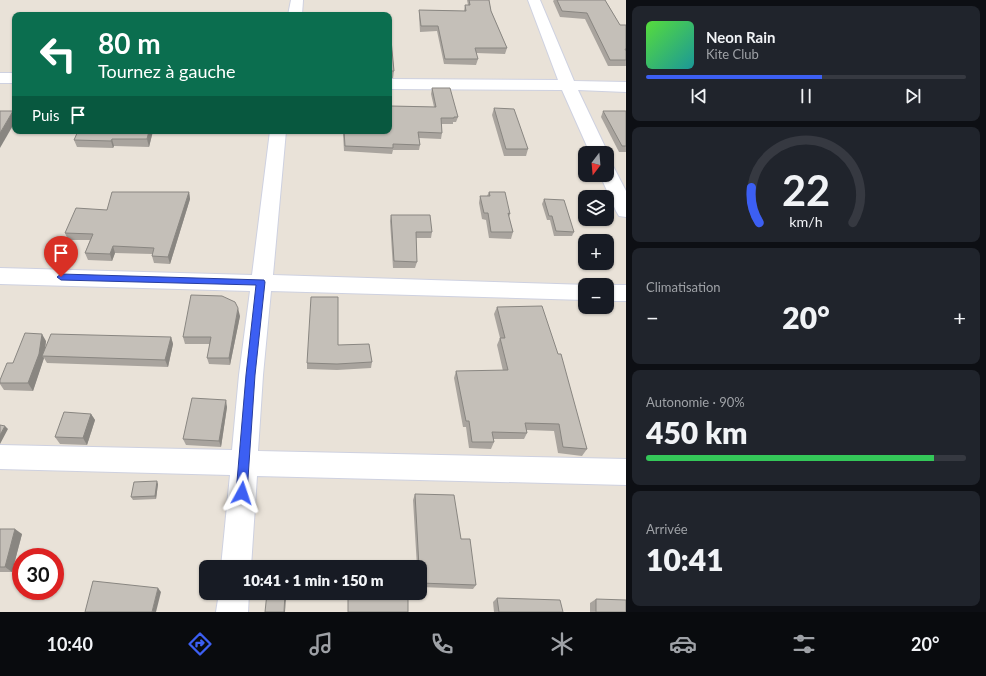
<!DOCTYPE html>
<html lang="fr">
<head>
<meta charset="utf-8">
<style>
	:root { --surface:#171b24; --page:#20242c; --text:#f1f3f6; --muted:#9ea1a6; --line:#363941; --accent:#3c5ff3 }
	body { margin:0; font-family:Lato,sans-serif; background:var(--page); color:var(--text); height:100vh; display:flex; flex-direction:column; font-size:15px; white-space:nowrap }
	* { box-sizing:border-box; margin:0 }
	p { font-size:13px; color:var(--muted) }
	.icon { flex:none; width:22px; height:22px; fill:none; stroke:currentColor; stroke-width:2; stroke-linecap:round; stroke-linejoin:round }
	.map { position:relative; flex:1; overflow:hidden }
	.side { display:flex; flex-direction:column; gap:6px; padding:6px; background:#0d0f14; width:360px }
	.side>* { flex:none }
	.top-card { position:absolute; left:12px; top:12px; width:380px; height:122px; border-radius:8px; box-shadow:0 1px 3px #0004; background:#0b6e4f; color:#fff; overflow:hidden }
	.needle { width:26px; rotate:196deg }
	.tools { position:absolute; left:578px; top:146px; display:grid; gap:8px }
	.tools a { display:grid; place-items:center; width:36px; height:36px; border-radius:8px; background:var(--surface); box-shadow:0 1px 3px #0004; font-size:20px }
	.speed { position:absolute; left:12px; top:548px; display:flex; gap:8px; font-size:20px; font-weight:700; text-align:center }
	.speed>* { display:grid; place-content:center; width:52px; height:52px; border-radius:50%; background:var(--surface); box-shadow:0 1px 3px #0004; line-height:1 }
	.speed .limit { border:6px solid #d22; background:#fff; color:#111 }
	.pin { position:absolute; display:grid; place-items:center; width:34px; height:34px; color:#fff; margin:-41px -17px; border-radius:50% 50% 50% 0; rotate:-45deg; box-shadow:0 0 4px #0007 }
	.pin .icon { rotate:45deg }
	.me { position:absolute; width:44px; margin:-22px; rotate:5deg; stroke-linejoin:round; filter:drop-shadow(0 0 3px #0008) }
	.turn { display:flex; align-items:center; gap:14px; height:84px; padding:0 20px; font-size:18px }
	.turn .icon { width:52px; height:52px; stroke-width:2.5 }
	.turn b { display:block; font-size:28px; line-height:34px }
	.then { display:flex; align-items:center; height:38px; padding:0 20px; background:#0003; gap:8px; font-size:15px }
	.big { font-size:30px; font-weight:800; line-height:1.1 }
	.side .tile { flex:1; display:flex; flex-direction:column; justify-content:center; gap:6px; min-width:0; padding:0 14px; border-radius:8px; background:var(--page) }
	.side .dial { align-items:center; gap:0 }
	.dial svg { height:104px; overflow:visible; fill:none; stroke:var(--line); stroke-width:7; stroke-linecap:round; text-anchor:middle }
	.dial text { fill:var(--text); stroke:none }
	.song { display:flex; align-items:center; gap:12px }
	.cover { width:48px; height:48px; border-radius:6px; background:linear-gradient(135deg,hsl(110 70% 55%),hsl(180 70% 35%)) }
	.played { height:4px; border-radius:2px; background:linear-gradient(90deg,var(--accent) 55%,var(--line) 55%) }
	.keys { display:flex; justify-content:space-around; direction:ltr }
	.heat { display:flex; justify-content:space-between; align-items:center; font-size:22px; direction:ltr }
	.charge { height:6px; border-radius:3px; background:linear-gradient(90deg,#34c759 90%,var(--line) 0) }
	.trip { position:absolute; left:199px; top:560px; width:228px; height:40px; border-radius:8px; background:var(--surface); box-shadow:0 1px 3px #0004; font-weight:800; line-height:40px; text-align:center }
	.tab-bar { display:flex; height:64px; justify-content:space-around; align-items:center; background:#090b0e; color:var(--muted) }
	.tab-bar .icon { width:28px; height:28px }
	.tab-bar .on { color:var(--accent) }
	.tab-bar b { font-size:18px; color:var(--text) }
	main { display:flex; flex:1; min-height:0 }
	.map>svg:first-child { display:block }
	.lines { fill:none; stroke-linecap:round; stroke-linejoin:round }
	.minor-casing { stroke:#ced1e0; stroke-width:2 }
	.minor { fill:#fff; fill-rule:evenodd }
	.wall { fill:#a9a49e }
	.shaded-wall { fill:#898681 }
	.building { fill:#c4bfb8; stroke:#898681 }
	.route { fill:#3c5ff3; stroke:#273e9e }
</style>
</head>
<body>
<main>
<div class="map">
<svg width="626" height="612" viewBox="0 0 626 612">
	<rect width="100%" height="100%" fill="#e9e2d8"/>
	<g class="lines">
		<defs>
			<g id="minor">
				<polygon points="291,0 303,0 302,15 288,15"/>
				<polygon points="528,0 540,0 574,81 626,82 626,92 578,90 608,153 607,154 590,153 562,90 389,89 389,79 558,80"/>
				<rect x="0" y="73" width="15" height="10"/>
				<polygon points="270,131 286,131 273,275 589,285 585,285 585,300 271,291 263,375 258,451 626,459 626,485 257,476 251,567 221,567 230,475 0,469 0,445 232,450 239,375 250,291 0,284 0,268 252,275"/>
				<polygon points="607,164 613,166 626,191 626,217 619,216 616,211 600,175 607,175"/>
				<polygon points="606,285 626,285 626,301 607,301"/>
				<polygon points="219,593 249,593 248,612 216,612"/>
			</g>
		</defs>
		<use href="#minor" class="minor-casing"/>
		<use href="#minor" class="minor"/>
	</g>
	<g class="wall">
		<polygon points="467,0 489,0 491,11 507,48 505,54 476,53 478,59 476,65 444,64 437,31 420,32 419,16 419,10 464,11 465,5 468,5"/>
		<polygon points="554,0 605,0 620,25 626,25 626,66 608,66 585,19 560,17 553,1"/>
		<polygon points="389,19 394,71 393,78 389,78"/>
		<polygon points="432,88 458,117 456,122 453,122 453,124 441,124 442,133 441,139 419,138 420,145 419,150 393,150 392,154 344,151 343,134 333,134 333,131 389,131 391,106 434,107 431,94"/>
		<polygon points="494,108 528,149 526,156 504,156 492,115"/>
		<polygon points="603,111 626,111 626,152 619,152 601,117"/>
		<polygon points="78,131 153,131 149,147 114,146 113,148 77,147 74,140"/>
		<polygon points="189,192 190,199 170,264 154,263 152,256 152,254 115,253 112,261 88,260 85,253 90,240 68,240 65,233 107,210"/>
		<polygon points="489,192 510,214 509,217 513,232 511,239 489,238 486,220 482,219 479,203 480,196 487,196"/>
		<polygon points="544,199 574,232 572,236 554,236 550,220 547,220 542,204"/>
		<polygon points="391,215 432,232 431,238 416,238 417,262 415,268 393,268 390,221"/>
		<polygon points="497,307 587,449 582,456 558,453 554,431 527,430 527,433 524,439 493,439 494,442 491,449 469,448 466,427 463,427 454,378 456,371 503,371 497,345 500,338 494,314"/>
		<polygon points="240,316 230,365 209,364 207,358 210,344 185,344 183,337"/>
		<polygon points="171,337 173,344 168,367 47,363 44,358 33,391 4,390 0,384 0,380 13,363 46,341 45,349"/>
		<polygon points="372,362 371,368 337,370 307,369 307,363"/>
		<polygon points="227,407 221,447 186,445 183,439"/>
		<polygon points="91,414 95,420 87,445 60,444 55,437"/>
		<polygon points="158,484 156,499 133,500 131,497"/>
		<polygon points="415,494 461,539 476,585 473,589 420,587 420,567 417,567 413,500"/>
		<polygon points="0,529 22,534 12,572 0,572"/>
		<polygon points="497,598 563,612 494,612 493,602"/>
		<polygon points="596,599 626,612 590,612 590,603"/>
	</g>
	<g class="shaded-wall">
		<polygon points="13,111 15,115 15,122 0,148 0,133"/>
		<polygon points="149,131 153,131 149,147 147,139"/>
		<polygon points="112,139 114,146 113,148 111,141"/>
		<polygon points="189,192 190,199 170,264 168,257"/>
		<polygon points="113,246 115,253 112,261 110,254"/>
		<polygon points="238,308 240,316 230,365 229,358"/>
		<polygon points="42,334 46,341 44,356 42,356 44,358 33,391 28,383"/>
		<polygon points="171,337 173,344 168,367 165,360"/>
		<polygon points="226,400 227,407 221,447 219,441"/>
		<polygon points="91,414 95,420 87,445 83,438"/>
		<polygon points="5,426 8,429 0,444 0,435"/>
		<polygon points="157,481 158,484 156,499 155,496"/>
		<polygon points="15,529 22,534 12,572 5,567"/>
		<polygon points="158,588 161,592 156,612 152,612"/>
		<polygon points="285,593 286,598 285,612 284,612"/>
	</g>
	<g class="building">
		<polygon points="469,0 489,0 491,11 507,48 475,48 478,59 445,59 438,26 421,26 419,10 466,11 465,5 470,5"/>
		<polygon points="557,0 605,0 620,25 626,25 626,49 625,49 626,51 626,60 610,60 587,13 562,11"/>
		<polygon points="389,19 394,71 390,71 389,72"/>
		<polygon points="432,88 450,88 458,117 454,117 454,118 441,118 442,133 418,132 420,145 393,144 393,148 345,146 344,131 389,131 389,96 391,106 436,107"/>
		<polygon points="494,108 514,109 528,149 506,149"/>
		<polygon points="0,111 13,111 0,133"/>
		<polygon points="603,111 626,111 626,146 622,146"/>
		<polygon points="78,131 149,131 147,139 112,139 111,141 74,140"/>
		<polygon points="112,192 189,192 168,257 152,256 154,248 113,246 110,254 85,253 93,234 65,233 76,208 107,210"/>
		<polygon points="489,192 505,192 510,214 508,213 513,232 491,232 488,213 484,213 480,196 490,196"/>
		<polygon points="544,199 564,200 574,232 556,231 552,216 549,216"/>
		<polygon points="391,215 430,215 432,232 416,232 417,262 394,261"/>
		<polygon points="191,295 222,296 235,302 238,308 229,358 207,358 211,337 183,337"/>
		<polygon points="311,297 338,297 338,345 369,344 372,362 337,364 307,363"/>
		<polygon points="542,306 558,354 561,354 587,449 563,447 559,424 525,423 527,433 492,432 494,442 472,442 469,421 466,421 456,371 508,370 500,338 505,338 497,307"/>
		<polygon points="25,333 42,334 39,354 28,383 0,383 0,380 7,363 13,363"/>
		<polygon points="51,334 171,337 165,360 42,356"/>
		<polygon points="192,398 226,400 219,441 183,439"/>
		<polygon points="64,412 91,414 83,438 55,437"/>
		<polygon points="0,425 5,426 0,435"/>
		<polygon points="157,481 155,496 131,497 134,482"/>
		<polygon points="415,494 454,495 461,539 470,539 476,585 420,583 420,567 419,567"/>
		<polygon points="0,529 15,529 5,567 0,567"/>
		<polygon points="93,581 158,588 152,612 85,612"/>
		<polygon points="267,593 285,593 284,612 265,612"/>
		<polygon points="348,594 408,598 408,612 348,612"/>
		<polygon points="497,598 560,600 563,612 499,612"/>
		<polygon points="596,599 626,600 626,612 596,612"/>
	</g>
	<polygon class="route" points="61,274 264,280 265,282 255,375 247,493 246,497 242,498 238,497 236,493 246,375 256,285 61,280 57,277"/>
</svg>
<div class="tools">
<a><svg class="needle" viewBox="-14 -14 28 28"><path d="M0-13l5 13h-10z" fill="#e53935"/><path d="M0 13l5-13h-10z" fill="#9ea1a6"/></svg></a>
<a><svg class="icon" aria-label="layers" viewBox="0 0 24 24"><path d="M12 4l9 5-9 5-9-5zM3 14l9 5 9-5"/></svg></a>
<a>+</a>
<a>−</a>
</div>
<div class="speed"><div class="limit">30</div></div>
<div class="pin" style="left:61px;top:277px;background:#d93025"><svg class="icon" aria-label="arrive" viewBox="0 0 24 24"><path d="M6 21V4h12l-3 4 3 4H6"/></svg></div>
<svg class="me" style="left:242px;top:493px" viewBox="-20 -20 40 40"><path d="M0-17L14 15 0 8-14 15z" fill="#3c5ff3" stroke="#fff" stroke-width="4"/></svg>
<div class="trip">10:41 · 1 min · 150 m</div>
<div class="top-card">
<div class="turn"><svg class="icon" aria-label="left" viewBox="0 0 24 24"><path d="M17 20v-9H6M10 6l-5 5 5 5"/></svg><div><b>80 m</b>Tournez à gauche</div></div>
<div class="then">Puis<svg class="icon" aria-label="arrive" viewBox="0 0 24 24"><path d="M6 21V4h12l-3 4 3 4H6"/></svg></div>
</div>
</div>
<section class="side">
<div class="tile">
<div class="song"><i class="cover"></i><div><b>Neon Rain</b><p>Kite Club</p></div></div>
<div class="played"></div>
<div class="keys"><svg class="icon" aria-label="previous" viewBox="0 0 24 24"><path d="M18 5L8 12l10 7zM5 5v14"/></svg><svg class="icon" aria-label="pause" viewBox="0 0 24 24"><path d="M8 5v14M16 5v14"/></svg><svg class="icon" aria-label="next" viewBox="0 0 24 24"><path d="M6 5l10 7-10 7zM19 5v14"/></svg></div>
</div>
<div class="tile dial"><svg viewBox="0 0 100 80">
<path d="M14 69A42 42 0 1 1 86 69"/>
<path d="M14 69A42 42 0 0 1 8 42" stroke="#3c5ff3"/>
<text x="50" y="56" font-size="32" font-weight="700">22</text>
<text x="50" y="72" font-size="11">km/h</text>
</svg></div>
<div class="tile"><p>Climatisation</p>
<div class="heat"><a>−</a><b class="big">20°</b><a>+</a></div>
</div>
<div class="tile"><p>Autonomie · 90%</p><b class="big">450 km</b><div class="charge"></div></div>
<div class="tile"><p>Arrivée</p><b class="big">10:41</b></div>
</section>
</main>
<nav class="tab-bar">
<b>10:40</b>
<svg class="icon on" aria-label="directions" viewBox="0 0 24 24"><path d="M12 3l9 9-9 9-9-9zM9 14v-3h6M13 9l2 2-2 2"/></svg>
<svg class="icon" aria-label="music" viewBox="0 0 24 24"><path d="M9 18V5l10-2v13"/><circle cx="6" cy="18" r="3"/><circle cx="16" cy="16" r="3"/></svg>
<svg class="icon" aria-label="phone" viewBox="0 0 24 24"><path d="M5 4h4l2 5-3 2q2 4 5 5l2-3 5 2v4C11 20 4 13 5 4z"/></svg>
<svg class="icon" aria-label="climate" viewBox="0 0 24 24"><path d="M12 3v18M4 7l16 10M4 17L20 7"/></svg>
<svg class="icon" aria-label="car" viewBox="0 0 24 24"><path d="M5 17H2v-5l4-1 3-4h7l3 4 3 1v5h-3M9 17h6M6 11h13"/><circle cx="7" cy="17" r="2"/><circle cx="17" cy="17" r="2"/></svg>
<svg class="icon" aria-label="filters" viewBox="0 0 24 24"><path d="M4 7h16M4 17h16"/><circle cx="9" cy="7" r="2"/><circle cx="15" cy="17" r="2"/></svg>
<b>20°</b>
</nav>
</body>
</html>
